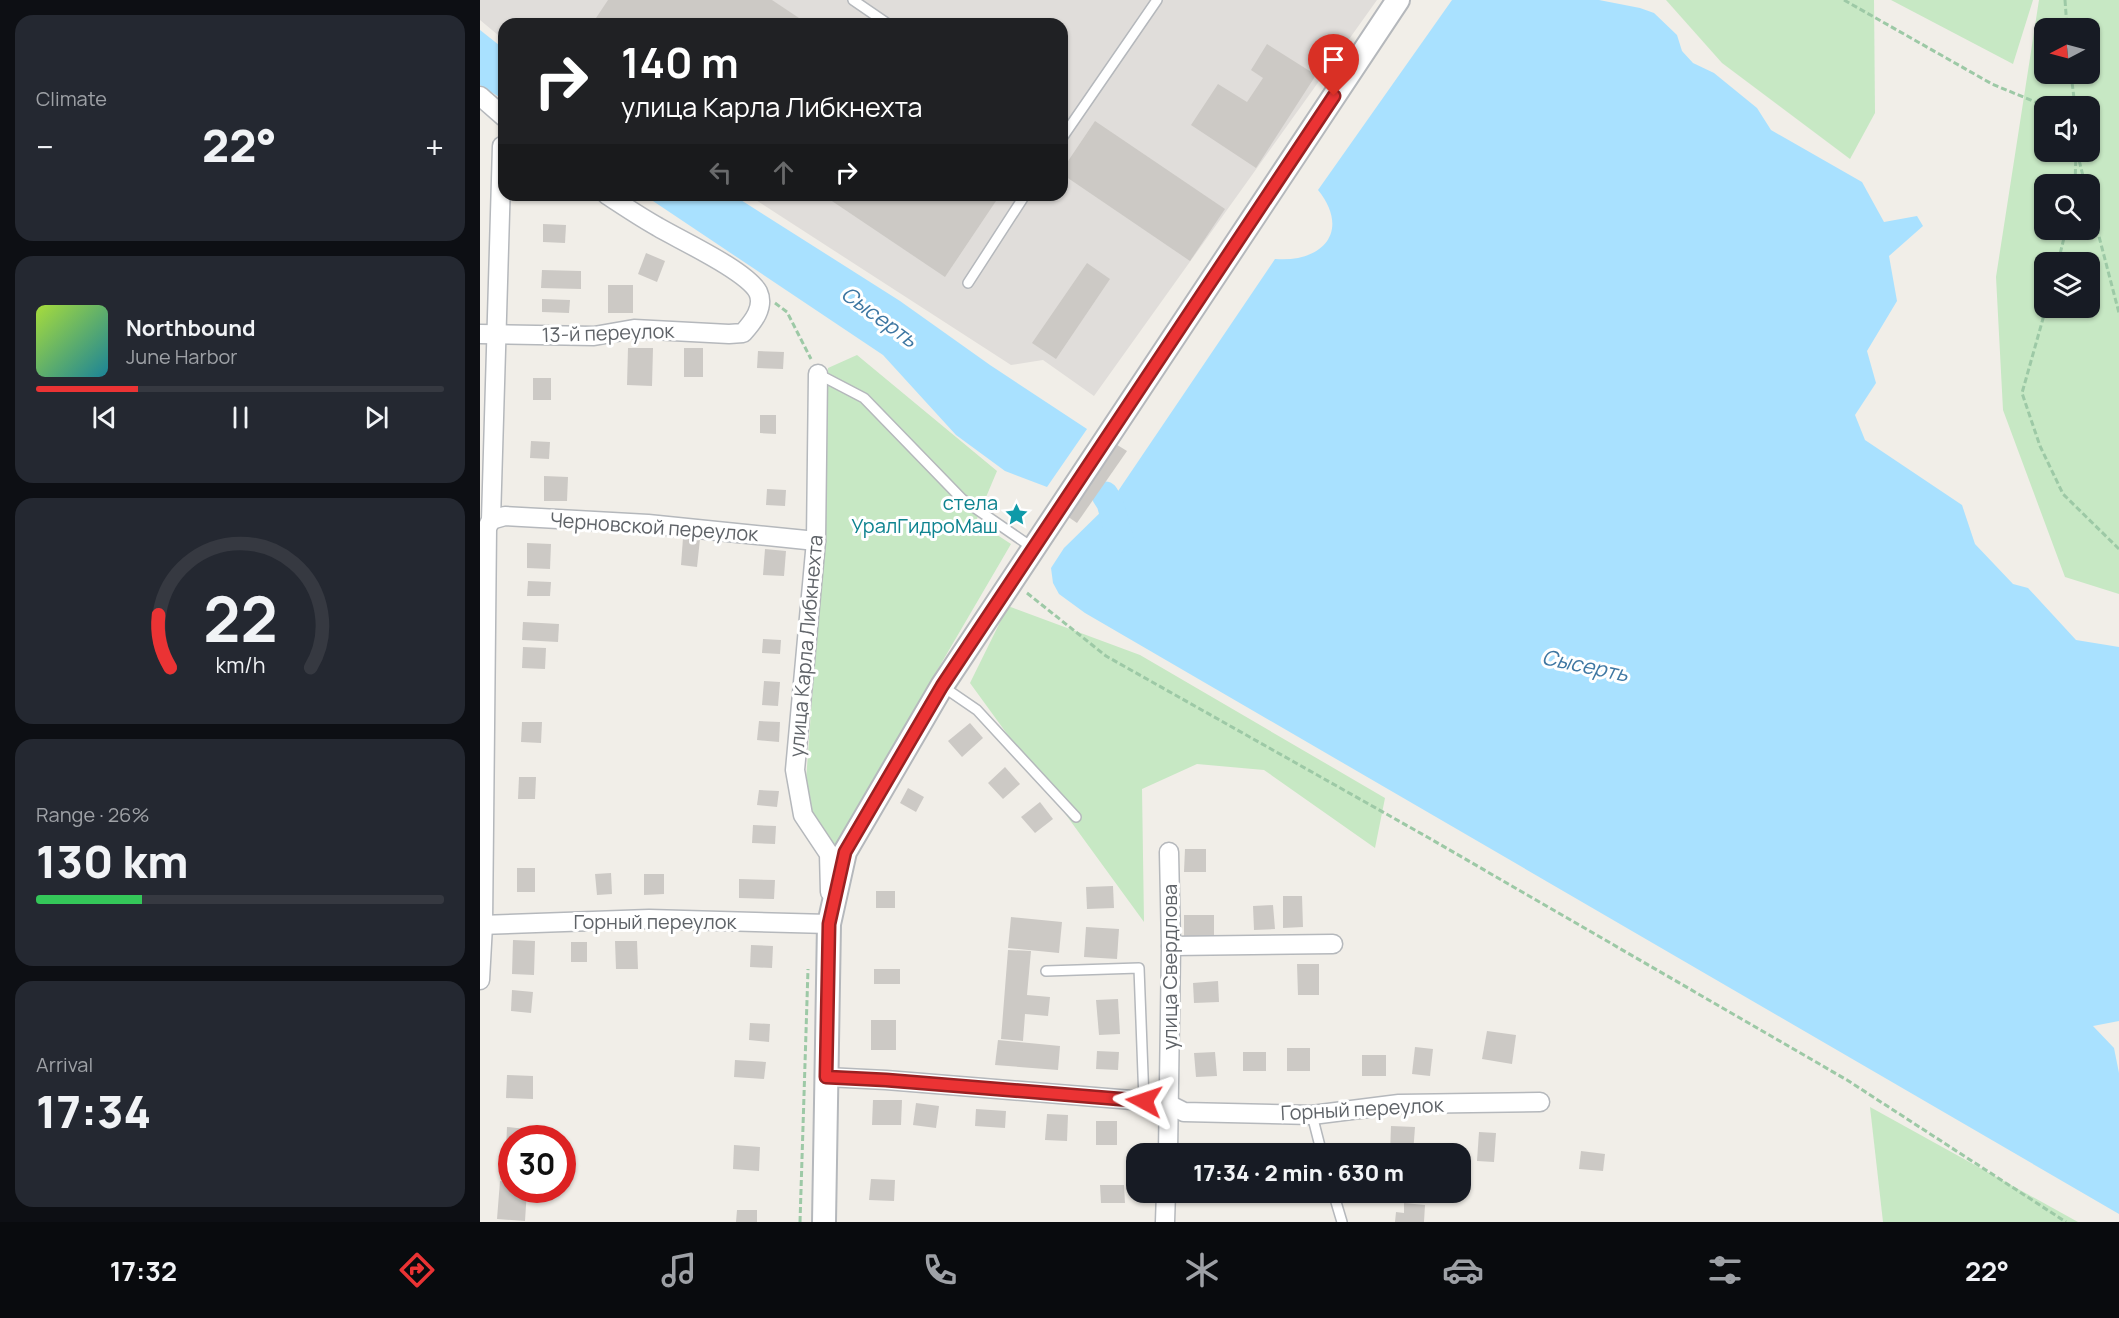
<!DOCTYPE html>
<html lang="en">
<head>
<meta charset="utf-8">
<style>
	:root { --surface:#171b24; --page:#242831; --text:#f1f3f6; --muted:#9ea1a6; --line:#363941; --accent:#eb3334 }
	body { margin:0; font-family:Manrope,sans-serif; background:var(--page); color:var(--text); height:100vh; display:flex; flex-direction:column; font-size:22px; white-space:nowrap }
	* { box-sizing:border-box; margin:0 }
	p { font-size:20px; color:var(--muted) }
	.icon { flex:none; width:33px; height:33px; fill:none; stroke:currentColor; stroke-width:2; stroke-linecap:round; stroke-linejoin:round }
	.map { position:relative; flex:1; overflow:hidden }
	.sheet { display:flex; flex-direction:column; gap:15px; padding:15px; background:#0d0f14; width:480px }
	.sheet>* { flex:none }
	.top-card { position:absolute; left:18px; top:18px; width:570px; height:183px; border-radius:18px; box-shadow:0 2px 4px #0004; background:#202124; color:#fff; overflow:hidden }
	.needle { width:39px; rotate:264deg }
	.controls { position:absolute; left:1554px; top:18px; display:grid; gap:12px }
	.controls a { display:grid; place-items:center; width:66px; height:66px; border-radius:12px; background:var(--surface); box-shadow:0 2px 4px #0004; font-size:30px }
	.speed { position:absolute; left:18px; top:1125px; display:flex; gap:12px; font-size:30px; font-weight:700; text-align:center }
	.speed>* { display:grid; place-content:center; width:78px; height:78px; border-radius:50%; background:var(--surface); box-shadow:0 2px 4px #0004; line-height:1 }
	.speed .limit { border:9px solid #d22; background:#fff; color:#111 }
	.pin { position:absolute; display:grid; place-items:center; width:51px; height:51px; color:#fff; margin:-62px -26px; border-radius:50% 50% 50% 0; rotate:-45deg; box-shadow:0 0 6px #0007 }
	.pin .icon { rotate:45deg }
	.me { position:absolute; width:66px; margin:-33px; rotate:275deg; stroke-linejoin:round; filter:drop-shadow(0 0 4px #0008) }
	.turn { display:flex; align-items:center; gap:21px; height:126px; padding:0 24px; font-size:27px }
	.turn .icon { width:78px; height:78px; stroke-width:2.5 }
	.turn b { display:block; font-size:42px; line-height:51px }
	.lanes { display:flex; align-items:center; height:57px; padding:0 24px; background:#0003; justify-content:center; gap:30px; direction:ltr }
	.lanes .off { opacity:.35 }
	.big { font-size:45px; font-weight:800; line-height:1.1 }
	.sheet .card { flex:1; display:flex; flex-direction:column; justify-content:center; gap:9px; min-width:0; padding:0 21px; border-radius:18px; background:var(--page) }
	.sheet .dial { align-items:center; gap:0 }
	.dial svg { height:156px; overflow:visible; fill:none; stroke:var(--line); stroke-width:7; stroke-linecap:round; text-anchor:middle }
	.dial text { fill:var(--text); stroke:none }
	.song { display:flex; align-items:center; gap:18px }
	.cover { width:72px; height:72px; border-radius:9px; background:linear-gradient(135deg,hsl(80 70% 55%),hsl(190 70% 35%)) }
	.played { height:6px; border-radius:3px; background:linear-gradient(90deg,var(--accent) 25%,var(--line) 25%) }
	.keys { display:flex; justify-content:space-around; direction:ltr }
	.heat { display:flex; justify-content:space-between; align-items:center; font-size:33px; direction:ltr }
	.charge { height:9px; border-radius:4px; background:linear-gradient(90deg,#34c759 26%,var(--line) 0) }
	.trip { position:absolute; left:646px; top:1143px; width:345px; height:60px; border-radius:18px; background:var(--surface); box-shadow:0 2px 4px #0004; font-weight:800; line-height:60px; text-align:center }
	.dock { display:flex; height:96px; justify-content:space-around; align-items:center; background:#090b0e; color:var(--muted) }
	.dock .icon { width:42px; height:42px }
	.dock .on { color:var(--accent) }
	.dock b { font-size:27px; color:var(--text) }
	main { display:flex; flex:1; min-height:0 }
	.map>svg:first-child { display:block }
	.industrial { fill:#e0ddda }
	.green { fill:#c7e8c4; fill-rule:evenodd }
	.water { fill:#a9e1ff }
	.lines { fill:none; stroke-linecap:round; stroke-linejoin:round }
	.river { stroke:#a9e1ff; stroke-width:27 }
	.building { fill:#ccc9c5 }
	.service-casing { stroke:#b5b8bc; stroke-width:12 }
	.minor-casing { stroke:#b5b8bc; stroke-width:21 }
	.tertiary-casing { stroke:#b5b8bc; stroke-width:26 }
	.path { stroke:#9dc9a6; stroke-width:3; stroke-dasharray:6 3; stroke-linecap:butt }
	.service { stroke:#fff; stroke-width:9 }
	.minor { stroke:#fff; stroke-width:18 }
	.tertiary { stroke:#fff; stroke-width:22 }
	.route-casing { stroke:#992122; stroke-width:15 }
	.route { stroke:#eb3334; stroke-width:10 }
	.labels { text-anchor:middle; stroke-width:6; stroke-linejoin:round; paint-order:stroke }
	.street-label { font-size:20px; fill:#5f6368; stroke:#fff }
	.culture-label { font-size:20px; fill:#0d838f; stroke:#fff; text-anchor:end }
	.water-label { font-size:21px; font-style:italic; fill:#3e77a2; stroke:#fff }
</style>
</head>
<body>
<main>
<section class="sheet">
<div class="card"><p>Climate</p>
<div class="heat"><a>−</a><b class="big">22°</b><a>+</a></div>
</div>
<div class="card">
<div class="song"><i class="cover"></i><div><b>Northbound</b><p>June Harbor</p></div></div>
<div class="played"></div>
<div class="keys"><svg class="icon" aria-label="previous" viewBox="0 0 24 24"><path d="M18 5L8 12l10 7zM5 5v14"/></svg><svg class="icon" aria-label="pause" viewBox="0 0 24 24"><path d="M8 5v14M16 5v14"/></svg><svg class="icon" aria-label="next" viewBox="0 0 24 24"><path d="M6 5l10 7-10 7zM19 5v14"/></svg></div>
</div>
<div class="card dial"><svg viewBox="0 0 100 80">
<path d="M14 69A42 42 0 1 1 86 69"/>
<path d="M14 69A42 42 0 0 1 8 42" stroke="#eb3334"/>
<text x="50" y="56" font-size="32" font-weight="700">22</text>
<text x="50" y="72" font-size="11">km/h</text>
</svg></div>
<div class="card"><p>Range · 26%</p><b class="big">130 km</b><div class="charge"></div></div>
<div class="card"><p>Arrival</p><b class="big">17:34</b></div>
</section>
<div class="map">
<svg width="1639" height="1222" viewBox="0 0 1639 1222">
	<rect width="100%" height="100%" fill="#f1eee8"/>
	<polygon class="industrial" points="0,0 897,0 614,396 563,360 531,365 268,195 582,195 582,24 24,24 24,40 0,20"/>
	<g class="green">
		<polygon points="1186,0 1394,0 1395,113 1370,159 1242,63"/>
		<polygon points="1411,0 1553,0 1533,64"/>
		<path d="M1559 0H1639V594L1585 577 1523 410 1516 277ZM1610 28V74H1564V28ZM1610 106V152H1564V106ZM1610 184V230H1564V184ZM1610 262V308H1564V262Z"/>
		<polygon points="377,355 517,471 496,521 531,544 355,845 337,822 325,794 339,604 348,368"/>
		<polygon points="528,606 660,655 905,798 895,848 784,770 717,764 662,789 664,922 490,683"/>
		<polygon points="1390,1107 1598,1222 1403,1222"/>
	</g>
	<g class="water">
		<path d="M972 0H1119L1160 8 1174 13 1197 35 1202 51 1213 63 1234 73 1277 108 1291 130 1382 182 1404 222 1437 216 1443 226 1409 256 1417 301 1387 351 1396 383 1375 415 1385 440 1482 505 1495 544 1533 584 1548 588 1596 640 1639 647V1021L1613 1026 1634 1048 1639 1073V1214L605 613 579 594 573 583 571 568 584 548 630 503 795 259C843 263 871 231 838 190Z"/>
		<polygon points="0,30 24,49 24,100 0,85"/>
		<polygon points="164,195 253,195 420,301 510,365 607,429 567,487 525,471 476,435 403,355"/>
	</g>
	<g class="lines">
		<polyline class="river" points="625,495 630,503 640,539"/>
	</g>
	<g class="building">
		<polygon points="128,0 292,0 328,24 112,24"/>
		<polygon points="787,44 836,75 776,168 711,125 738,84 767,102 783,78 771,70"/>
		<polygon points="615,121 745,209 710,261 582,174 582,170"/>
		<polygon points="343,195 520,195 465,277"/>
		<polygon points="63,224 86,225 85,243 63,242"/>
		<polygon points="166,253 185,261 177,282 158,274"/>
		<polygon points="607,263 630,279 576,359 552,343"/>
		<polygon points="62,270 101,271 101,289 61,288"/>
		<rect x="128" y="285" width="25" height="28"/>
		<polygon points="62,299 90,300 89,313 62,312"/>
		<polygon points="148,348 173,348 172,386 147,385"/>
		<rect x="204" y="348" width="19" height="29"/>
		<polygon points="278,351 304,352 303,369 277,368"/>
		<rect x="53" y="378" width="18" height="22"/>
		<polygon points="280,415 296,415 296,434 280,433"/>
		<polygon points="51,441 70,442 69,459 50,458"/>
		<polygon points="634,443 647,451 597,523 584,514"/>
		<polygon points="64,476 88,477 87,501 64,501"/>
		<polygon points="287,489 306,490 305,506 286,505"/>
		<polygon points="203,538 220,539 217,567 201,565"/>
		<polygon points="47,543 71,544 70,569 47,568"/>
		<polygon points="285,549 306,551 304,576 283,575"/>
		<polygon points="48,581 71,582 70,596 47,596"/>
		<polygon points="43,622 79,624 78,642 42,640"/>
		<polygon points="283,639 301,640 300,654 282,653"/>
		<polygon points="43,647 66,648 65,669 42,668"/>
		<polygon points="284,681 300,682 298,706 282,705"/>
		<polygon points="279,721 300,722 299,742 277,740"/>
		<polygon points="42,722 62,722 61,743 41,742"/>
		<polygon points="490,723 503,738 482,757 468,741"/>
		<polygon points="525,767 540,784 523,799 508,783"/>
		<polygon points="39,777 56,777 55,799 38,799"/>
		<polygon points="428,788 444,797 436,812 420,803"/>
		<polygon points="279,790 299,791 297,807 277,805"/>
		<polygon points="560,802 573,819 555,833 541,817"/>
		<polygon points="273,825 296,826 295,844 272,843"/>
		<polygon points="705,849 726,849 726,872 704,872"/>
		<rect x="37" y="868" width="18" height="24"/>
		<polygon points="131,873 132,894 117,895 115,874"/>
		<polygon points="164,874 184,874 184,894 164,895"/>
		<polygon points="259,879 295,880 294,899 259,898"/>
		<polygon points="633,886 634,908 607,909 606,887"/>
		<rect x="396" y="891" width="19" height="17"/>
		<polygon points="803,896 822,896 823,927 803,928"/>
		<polygon points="793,905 795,929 774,930 773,906"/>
		<rect x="704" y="915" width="30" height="21"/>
		<polygon points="531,917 582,922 579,953 528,948"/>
		<polygon points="606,927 639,929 637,959 604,957"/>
		<polygon points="33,940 55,941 54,975 32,974"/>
		<polygon points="135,941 157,941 158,969 136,969"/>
		<rect x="91" y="942" width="16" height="20"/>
		<polygon points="271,945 293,946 292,968 270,967"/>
		<polygon points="528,950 551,951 547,995 570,997 568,1016 545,1014 543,1041 521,1039"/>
		<polygon points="817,964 839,964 839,995 818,995"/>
		<rect x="394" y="969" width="26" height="15"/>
		<polygon points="738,981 739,1002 714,1003 713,983"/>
		<polygon points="32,990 53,992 51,1013 31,1011"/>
		<polygon points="638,999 640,1034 619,1035 616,1000"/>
		<rect x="391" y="1020" width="25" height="30"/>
		<polygon points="270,1023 290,1024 289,1042 269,1040"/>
		<polygon points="1007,1031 1036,1035 1032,1064 1002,1059"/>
		<polygon points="518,1040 580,1046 578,1070 515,1065"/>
		<polygon points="935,1047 953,1049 950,1076 932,1074"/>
		<rect x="807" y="1048" width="23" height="23"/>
		<polygon points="617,1051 639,1052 638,1070 616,1069"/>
		<polygon points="735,1052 737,1076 716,1077 714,1053"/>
		<rect x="763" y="1052" width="23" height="19"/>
		<rect x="882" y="1055" width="24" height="21"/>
		<polygon points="255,1060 286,1062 284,1079 254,1077"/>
		<polygon points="27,1075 53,1076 53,1099 26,1098"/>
		<polygon points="393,1100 422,1100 421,1125 392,1125"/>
		<polygon points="436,1103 459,1106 456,1128 433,1125"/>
		<polygon points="496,1109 526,1111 525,1128 495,1126"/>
		<polygon points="567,1114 588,1115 587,1141 565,1140"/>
		<rect x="616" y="1121" width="21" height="24"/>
		<polygon points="911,1126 935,1127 933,1154 910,1154"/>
		<polygon points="27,1127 46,1129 45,1138 32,1138 32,1148 26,1148"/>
		<polygon points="999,1132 1016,1133 1014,1162 997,1161"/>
		<polygon points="254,1145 280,1147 279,1171 253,1169"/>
		<polygon points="1101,1151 1125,1154 1123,1171 1099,1169"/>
		<polygon points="391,1179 415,1180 414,1201 389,1200"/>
		<polygon points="20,1181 32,1182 32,1190 47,1190 45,1221 17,1219"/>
		<polygon points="620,1185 644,1185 645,1203 621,1203"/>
		<polygon points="924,1203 945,1205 944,1222 915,1222 916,1212 924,1213"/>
		<polygon points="257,1210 277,1210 277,1222 256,1222"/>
	</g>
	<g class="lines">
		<defs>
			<g id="service">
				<polyline points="373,0 408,24"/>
				<polyline points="582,138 677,0"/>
				<polyline points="488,283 545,195"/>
				<polyline points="338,374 384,398 482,499 553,548"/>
				<polyline points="462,686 497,710 596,817"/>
				<polyline points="566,971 659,968 664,1101"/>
				<polyline points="832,1115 842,1154"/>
				<polyline points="853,1192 862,1222"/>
			</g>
			<g id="minor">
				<polyline points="0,96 24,117"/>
				<path d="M0 334 114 336 154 329 249 334 263 333C273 322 285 307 278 292 267 271 200 240 178 227 160 217 144 206 127 195"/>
				<polyline points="338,374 336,541 315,770 323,815 349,854 350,892"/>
				<polyline points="11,520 25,516 168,524 336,541"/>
				<polyline points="0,925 169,919 349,924"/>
				<polyline points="691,946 853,944"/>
				<polyline points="0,980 3,925 7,528 11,520 22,146"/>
				<polyline points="346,1077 406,1080 664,1101 690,1105 704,1112 832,1115 919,1104 1060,1102"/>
				<polyline points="688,1154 691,946 689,852"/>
				<polyline points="685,1222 686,1192"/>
			</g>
			<polyline id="tertiary" points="344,1222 349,924 365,852 462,686 918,0"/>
		</defs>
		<use href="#service" class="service-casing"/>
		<use href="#minor" class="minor-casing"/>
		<use href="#tertiary" class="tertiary-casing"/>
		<g class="path">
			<polyline points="1364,0 1512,84 1565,106"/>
			<polyline points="1585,0 1587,28"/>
			<polyline points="1591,74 1595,106"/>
			<polyline points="1597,152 1605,184"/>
			<polyline points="1595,184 1596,153"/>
			<polyline points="1610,202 1639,313"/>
			<polyline points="1578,262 1586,230"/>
			<polyline points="295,303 307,312 331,359"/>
			<polyline points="1566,308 1542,393 1560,446 1583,494 1639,549"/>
			<polyline points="547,593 626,656 949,838 1367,1080 1586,1222"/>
			<polyline points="320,1222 328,969"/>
		</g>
		<use href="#service" class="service"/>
		<use href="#minor" class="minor"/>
		<use href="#tertiary" class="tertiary"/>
	</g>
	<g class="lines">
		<defs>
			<polyline id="route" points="664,1101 406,1080 346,1077 349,924 365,852 462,686 854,96"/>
		</defs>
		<use href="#route" class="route-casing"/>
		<use href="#route" class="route"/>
	</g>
	<defs>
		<symbol id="sight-bare" viewBox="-9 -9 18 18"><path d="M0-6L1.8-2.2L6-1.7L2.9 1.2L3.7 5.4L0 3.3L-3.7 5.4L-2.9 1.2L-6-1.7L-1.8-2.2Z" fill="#0f9aa8" stroke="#fff" stroke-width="2.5" paint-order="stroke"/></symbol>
	</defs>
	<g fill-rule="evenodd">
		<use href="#sight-bare" x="520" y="498" width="33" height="33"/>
	</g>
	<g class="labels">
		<g class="street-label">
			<text transform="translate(128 333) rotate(-2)" y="7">13-й переулок</text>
			<text transform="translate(174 527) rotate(4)" y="7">Черновской переулок</text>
			<text transform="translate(326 646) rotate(-85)" y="7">улица Карла Либкнехта</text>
			<text x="175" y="929">Горный переулок</text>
			<text transform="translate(690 967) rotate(-90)" y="7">улица Свердлова</text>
			<text transform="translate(882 1109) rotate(-3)" y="7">Горный переулок</text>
		</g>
		<g class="culture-label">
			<text x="518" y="510">стела<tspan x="518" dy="23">УралГидроМаш</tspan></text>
		</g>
		<g class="water-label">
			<text transform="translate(399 317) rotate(36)" y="7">Сысерть</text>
			<text transform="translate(1105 666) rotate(12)" y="7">Сысерть</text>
		</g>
	</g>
</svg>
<div class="controls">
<a><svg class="needle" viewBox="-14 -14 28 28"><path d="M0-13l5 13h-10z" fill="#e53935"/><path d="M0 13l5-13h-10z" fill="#9ea1a6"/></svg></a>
<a><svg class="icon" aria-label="sound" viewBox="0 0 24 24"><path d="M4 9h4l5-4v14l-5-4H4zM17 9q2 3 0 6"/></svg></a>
<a><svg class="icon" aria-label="search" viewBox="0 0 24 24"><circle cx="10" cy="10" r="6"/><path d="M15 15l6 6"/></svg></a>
<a><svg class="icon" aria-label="layers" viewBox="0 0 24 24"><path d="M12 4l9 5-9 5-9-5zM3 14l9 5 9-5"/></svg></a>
</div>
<div class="speed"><div class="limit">30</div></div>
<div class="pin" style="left:854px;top:96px;background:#d93025"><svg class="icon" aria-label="arrive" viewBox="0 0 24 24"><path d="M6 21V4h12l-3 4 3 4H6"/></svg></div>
<svg class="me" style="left:664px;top:1101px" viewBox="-20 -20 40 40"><path d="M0-17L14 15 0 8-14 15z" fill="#eb3334" stroke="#fff" stroke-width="4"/></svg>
<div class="trip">17:34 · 2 min · 630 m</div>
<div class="top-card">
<div class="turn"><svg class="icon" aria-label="right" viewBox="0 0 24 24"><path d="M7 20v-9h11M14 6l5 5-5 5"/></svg><div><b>140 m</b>улица Карла Либкнехта</div></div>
<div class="lanes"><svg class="icon off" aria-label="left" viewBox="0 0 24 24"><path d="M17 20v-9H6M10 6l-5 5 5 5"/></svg><svg class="icon off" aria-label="ahead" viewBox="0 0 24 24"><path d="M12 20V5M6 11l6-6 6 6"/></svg><svg class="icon" aria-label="right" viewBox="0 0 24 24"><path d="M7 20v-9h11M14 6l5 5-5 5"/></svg></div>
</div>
</div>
</main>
<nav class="dock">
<b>17:32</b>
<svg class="icon on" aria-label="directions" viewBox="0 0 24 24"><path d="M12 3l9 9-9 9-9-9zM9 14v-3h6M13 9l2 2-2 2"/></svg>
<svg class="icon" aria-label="music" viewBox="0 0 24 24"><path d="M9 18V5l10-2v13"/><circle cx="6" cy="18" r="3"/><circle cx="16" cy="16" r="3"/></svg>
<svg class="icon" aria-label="phone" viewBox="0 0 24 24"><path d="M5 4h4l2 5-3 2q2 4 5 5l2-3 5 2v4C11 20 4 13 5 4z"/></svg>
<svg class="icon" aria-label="climate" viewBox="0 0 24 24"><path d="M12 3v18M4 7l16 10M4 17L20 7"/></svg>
<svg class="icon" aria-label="car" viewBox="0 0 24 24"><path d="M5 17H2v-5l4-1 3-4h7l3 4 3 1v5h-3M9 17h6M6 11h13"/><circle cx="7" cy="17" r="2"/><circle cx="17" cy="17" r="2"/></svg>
<svg class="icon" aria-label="filters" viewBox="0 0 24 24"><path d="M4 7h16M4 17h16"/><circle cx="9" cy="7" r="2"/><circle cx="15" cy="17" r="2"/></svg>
<b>22°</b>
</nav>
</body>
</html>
